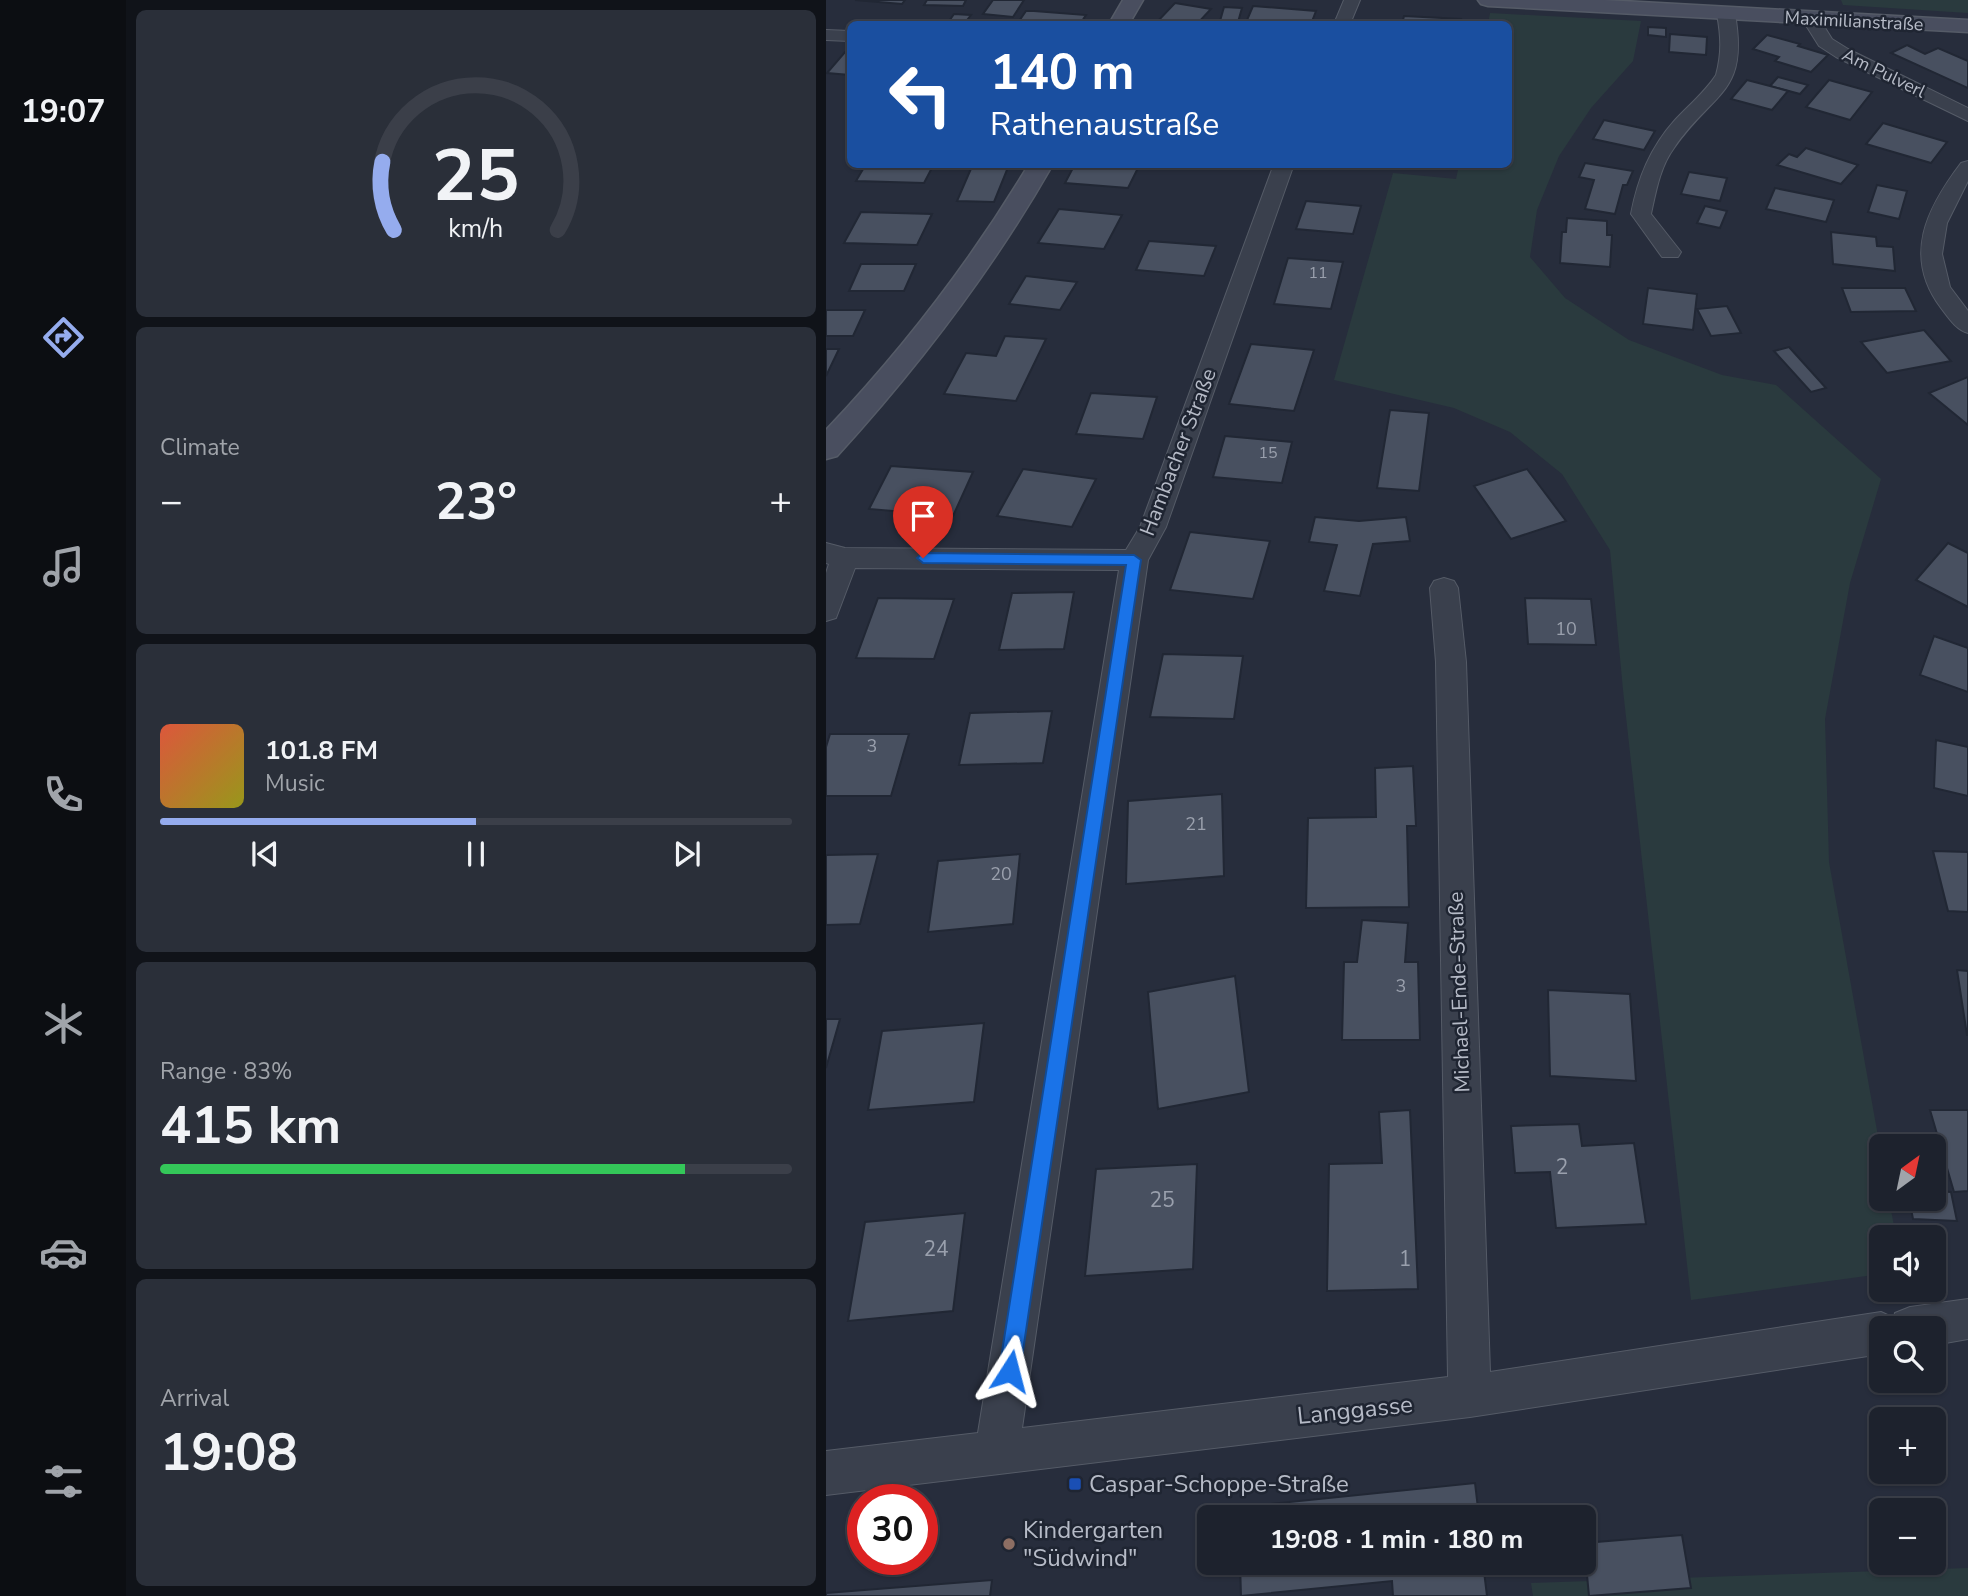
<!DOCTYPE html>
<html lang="en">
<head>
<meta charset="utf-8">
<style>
	:root { --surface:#1d222d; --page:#2a2f39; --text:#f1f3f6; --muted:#a0a4aa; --line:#3b3f49; --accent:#95acee }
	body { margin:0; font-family:"Nunito Sans",sans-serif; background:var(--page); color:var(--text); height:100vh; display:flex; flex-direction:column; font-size:26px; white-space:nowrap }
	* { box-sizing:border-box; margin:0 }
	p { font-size:23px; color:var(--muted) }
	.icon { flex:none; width:38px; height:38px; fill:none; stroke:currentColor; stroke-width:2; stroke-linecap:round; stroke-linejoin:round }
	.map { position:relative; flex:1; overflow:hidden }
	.panel { display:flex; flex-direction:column; gap:10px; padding:10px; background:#101319; width:700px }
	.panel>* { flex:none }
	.banner { position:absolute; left:21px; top:21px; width:665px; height:147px; border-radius:10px; box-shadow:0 2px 5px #0004,0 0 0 2px var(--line); background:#1a4fa0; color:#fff; overflow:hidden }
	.needle { width:46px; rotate:33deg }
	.controls { position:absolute; left:1043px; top:1134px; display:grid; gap:14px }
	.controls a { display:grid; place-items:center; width:77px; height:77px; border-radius:10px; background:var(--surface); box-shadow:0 2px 5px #0004,0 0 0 2px var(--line); font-size:35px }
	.speed { position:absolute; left:21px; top:1484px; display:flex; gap:14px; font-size:35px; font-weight:700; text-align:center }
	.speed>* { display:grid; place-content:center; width:91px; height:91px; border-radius:50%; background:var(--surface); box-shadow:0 2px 5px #0004,0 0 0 2px var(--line); line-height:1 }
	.speed .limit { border:10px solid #d22; background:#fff; color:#111 }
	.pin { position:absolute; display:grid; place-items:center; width:60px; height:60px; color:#fff; margin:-72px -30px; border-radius:50% 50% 50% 0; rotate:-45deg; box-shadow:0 0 7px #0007 }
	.pin .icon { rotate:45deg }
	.me { position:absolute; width:77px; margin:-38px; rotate:9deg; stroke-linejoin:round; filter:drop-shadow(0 0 5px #0008) }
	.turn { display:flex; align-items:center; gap:24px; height:147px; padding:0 28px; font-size:32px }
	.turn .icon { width:91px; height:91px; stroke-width:2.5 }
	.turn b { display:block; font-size:49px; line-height:60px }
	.big { font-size:52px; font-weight:700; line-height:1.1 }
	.panel .tile { flex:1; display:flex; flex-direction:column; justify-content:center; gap:10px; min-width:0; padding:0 24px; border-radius:10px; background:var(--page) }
	.panel .dial { align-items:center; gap:0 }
	.dial svg { height:182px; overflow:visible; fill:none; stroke:var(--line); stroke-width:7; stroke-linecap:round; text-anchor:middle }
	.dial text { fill:var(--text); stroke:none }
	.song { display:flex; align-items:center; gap:21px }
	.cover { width:84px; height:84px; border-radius:10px; background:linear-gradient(135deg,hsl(10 70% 55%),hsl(60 70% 35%)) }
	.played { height:7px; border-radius:4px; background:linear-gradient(90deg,var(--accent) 50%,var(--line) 50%) }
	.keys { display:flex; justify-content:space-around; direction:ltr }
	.heat { display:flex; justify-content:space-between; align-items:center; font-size:38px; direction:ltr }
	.charge { height:10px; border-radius:5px; background:linear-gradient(90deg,#34c759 83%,var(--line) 0) }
	.trip { position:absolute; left:371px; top:1505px; width:399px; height:70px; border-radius:10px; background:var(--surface); box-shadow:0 2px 5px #0004,0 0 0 2px var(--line); font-weight:700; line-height:70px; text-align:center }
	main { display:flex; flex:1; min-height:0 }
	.menu { display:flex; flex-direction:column; width:126px; justify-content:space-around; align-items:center; background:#0c0e12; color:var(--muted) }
	.menu .icon { width:49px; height:49px }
	.menu .active { color:var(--accent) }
	.menu b { font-size:32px; color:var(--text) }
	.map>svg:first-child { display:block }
	.green { fill:#2a3a3e }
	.building { fill:#485060; stroke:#212734; stroke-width:2 }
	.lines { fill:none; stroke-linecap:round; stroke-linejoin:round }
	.street-casing { stroke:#555b67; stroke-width:2 }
	.secondary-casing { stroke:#555b67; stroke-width:3 }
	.street { fill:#3a404d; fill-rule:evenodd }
	.secondary { fill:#494e5f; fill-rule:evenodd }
	.route { fill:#1a73e8; stroke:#114b97; stroke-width:2 }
	.transit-dot { fill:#1a4fb4; stroke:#1f2532; stroke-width:2.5 }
	.education-dot { fill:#8d6e63; stroke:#1f2532; stroke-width:2.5 }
	.labels { text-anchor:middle; stroke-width:5; stroke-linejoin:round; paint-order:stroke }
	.far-number-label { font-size:16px; fill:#9aa0ad }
	.far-street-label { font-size:18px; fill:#b6bbc7; stroke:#1f2532 }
	.number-label { font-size:18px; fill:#9aa0ad }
	.street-label { font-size:21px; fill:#b6bbc7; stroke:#1f2532 }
	.near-number-label { font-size:21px; fill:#9aa0ad }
	.near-street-label { font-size:24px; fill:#b6bbc7; stroke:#1f2532 }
	.near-poi-label { font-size:24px; fill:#b6bbc7; stroke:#1f2532; text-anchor:start }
</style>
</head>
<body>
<main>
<nav class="menu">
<b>19:07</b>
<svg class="icon active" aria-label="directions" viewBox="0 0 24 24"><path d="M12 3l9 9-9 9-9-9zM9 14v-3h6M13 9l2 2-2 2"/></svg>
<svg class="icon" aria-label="music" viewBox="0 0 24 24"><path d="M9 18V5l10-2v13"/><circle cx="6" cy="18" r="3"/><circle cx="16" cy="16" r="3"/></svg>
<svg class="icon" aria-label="phone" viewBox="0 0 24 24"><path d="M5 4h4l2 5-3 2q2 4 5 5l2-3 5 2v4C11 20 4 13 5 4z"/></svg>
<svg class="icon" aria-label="climate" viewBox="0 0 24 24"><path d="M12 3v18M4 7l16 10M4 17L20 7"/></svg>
<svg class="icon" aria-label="car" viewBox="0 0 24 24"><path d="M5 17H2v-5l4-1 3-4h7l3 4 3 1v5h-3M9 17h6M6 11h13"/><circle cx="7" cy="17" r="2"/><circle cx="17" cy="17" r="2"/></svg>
<svg class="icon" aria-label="filters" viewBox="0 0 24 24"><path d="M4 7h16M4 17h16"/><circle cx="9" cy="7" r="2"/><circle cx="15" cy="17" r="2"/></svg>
</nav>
<section class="panel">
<div class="tile dial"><svg viewBox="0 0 100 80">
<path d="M14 69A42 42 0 1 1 86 69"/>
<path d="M14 69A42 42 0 0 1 9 39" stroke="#95acee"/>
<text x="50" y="56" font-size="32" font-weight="700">25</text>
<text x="50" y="72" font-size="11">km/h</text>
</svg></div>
<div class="tile"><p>Climate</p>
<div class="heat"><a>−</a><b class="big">23°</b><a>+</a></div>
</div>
<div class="tile">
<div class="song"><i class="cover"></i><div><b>101.8 FM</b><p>Music</p></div></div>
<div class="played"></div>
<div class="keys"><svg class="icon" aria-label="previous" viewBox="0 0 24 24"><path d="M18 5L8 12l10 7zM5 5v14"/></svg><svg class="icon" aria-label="pause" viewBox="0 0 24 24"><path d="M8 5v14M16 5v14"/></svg><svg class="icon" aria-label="next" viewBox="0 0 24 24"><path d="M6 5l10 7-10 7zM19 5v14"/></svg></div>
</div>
<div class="tile"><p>Range · 83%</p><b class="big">415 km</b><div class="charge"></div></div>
<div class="tile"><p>Arrival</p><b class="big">19:08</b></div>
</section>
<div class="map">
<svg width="1142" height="1596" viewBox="0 0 1142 1596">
	<rect width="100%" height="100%" fill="#272d3c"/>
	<g class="green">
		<polygon points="1015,0 1142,0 1142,13 1017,5"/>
		<polygon points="664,13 815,21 807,61 765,108 733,156 711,210 704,257 739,298 803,340 896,375 950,385 1055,479 1024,583 999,719 1003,862 1055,1153 1055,1199 1063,1199 1070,1237 1055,1237 1055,1274 865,1300 797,690 784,550 736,474 684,432 628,408 508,380 567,173 630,179 633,165 682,164 682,24 662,24"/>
		<polygon points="1142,1568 1142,1596 707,1596 705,1583"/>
	</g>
	<g class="building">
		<polygon points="29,0 79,0 76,4"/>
		<polygon points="101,0 140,0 137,6 98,5"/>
		<polygon points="167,0 198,0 187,17 157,14"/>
		<polygon points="349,3 385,9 371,24 329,24"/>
		<polygon points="427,6 490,11 485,24 421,20"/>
		<polygon points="398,7 416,8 412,22 394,21"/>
		<polygon points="200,11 208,11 260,15 254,24 191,24"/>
		<polygon points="128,14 145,15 138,24 121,24"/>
		<polygon points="578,16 635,19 634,24 576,24"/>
		<polygon points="822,27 840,28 840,37 822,35"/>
		<polygon points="844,34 881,37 880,55 843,52"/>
		<polygon points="941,35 974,44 972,46 1002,55 985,72 949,61 953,57 927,49"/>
		<polygon points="1081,45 1099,54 1112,48 1142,61 1142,88 1065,53"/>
		<polygon points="19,52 24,53 24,75 1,73"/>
		<polygon points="952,77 982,85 974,94 944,86"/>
		<polygon points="921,80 944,86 962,91 946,110 905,99"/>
		<polygon points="1003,80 1046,92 1024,120 980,107"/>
		<polygon points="778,120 829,131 818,150 767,139"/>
		<polygon points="1057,123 1121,142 1105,163 1040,144"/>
		<polygon points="980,148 1032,165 1015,184 951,165 963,154 971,157"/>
		<polygon points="759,163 807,171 801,185 797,185 789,214 759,209 768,180 753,177"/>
		<polygon points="40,164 108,164 98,183 30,181"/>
		<polygon points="147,164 183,165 168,202 131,201"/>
		<polygon points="249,164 314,164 302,188 239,183"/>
		<polygon points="863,172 901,178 894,201 855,194"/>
		<polygon points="1051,185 1081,191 1073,219 1042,212"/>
		<polygon points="949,188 1008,200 1000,222 940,209"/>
		<polygon points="480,201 535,206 527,234 470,229"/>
		<polygon points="879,206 901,211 894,228 871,223"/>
		<polygon points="233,209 296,215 278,249 212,243"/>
		<polygon points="35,212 106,214 91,245 18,243"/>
		<polygon points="741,218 781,221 781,235 786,235 784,267 734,263 736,232 740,232"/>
		<polygon points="1005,232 1050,237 1051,246 1067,247 1069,271 1007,264"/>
		<polygon points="323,241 390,246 378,276 310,270"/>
		<polygon points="462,258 517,262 505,309 448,304"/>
		<polygon points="35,264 90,264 78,291 23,291"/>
		<polygon points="200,276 251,282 234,310 183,304"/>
		<polygon points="822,288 871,294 867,330 817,324"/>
		<polygon points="1016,288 1079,288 1090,311 1025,312"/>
		<polygon points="901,306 915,333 885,336 871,309"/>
		<polygon points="0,310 39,310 27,336 0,336"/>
		<polygon points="1098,330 1125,361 1061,373 1035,342"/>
		<polygon points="179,336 220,339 190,401 118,394 140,353 170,356"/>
		<polygon points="425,344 488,350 468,411 403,404"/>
		<polygon points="963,347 1000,388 985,392 948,351"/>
		<polygon points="0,349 13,349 0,376"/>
		<polygon points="1142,377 1142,425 1103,393"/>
		<polygon points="265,393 331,397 317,439 250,434"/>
		<polygon points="564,410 603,413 593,491 551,488"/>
		<polygon points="399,436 466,442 456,483 387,477"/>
		<polygon points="65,466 147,472 127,516 43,509"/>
		<polygon points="197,469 270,479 246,527 171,516"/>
		<polygon points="701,469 740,521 685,539 648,486"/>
		<polygon points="489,517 533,521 580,517 584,541 547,544 534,596 498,591 511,545 483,542"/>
		<polygon points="364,532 444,541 427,599 344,590"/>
		<polygon points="1122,543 1142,553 1142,607 1090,580"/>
		<polygon points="248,592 238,649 173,650 186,593"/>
		<polygon points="52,598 128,599 108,659 30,658"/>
		<polygon points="699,598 765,599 770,645 702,644"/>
		<polygon points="1108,636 1142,648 1142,692 1094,675"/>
		<polygon points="337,654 417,656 408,719 324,717"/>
		<polygon points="226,711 217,763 133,765 144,713"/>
		<polygon points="4,734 83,734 65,796 0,796 0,747"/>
		<polygon points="1110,740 1142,747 1142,796 1108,788"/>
		<polygon points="587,766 590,826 581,826 583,907 480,908 482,818 550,817 549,768"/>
		<polygon points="396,794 398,876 300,884 302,801"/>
		<polygon points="1107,851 1142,852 1142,912 1122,911"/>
		<polygon points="52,854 34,924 0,925 0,855"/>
		<polygon points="194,854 187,924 102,932 112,861"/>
		<polygon points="536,920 582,923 579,962 592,962 594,1040 516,1040 518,962 531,962"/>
		<polygon points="1131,970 1142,971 1142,1035 1141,1035"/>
		<polygon points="409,976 423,1092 332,1109 322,992"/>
		<polygon points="722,990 804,994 810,1081 724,1076"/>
		<polygon points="0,1019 14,1019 0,1068"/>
		<polygon points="158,1023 148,1102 42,1110 56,1031"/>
		<polygon points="584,1110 592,1289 501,1291 503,1164 556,1163 553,1112"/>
		<polygon points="1104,1110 1142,1110 1142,1191 1128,1192"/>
		<polygon points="753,1124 756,1146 808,1143 820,1224 730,1228 724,1172 689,1173 685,1126"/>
		<polygon points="371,1164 367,1269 259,1276 270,1169"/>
		<polygon points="1108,1191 1125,1192 1131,1221 1087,1219 1083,1199 1108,1199"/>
		<polygon points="139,1213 127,1311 22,1321 39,1222"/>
		<polygon points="649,1483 653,1517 414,1517 414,1507"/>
		<polygon points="856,1535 865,1588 763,1596 758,1543"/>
		<polygon points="414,1563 657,1563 661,1596 567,1596 566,1581 415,1596"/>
		<polygon points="166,1580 164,1596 0,1596 0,1593"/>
	</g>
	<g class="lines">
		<defs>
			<g id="street">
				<polygon points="518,0 534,0 524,24 508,24"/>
				<path d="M900 9 909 14C923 95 887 91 848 148 834 167 830 191 825 214L855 252 852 257H836L808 218 805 214C812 178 824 148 849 120 863 105 879 92 890 75 896 53 895 36 891 14Z"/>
				<polygon points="985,14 991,15 1006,39 1022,49 1142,108 1142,121 1010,57 993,46 976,19"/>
				<polygon points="0,30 24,31 24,41 0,40"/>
				<path d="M1142 161V181L1121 223 1116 254 1124 287 1142 311V333C1130 330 1122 317 1115 308 1076 256 1101 208 1135 163Z"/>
				<polygon points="448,164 468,164 340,527 322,560 196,1428 622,1377 610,662 604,588 608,581 618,578 628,581 632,588 640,662 664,1372 1055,1312 1068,1318 1069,1313 1084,1307 1142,1299 1142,1339 1108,1345 1108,1328 1055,1328 1055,1354 644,1417 0,1495 0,1451 152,1433 293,570 29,568 10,618 0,621 0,573 3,564 0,563 0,543 19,548 300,550 314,527"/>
			</g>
			<g id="secondary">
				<polygon points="297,0 317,0 303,24 283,24"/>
				<polygon points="652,0 778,0 1142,20 1142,32 662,6 655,4"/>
				<path d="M203 164H227C166 271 93 366 11 456L0 459V430C77 349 145 261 203 164Z"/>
			</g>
		</defs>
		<use href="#street" class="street-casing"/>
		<use href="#secondary" class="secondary-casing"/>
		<use href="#street" class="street"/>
		<use href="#secondary" class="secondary"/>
	</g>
	<polygon class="route" points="97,553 308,555 315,560 194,1371 191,1379 184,1382 176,1379 173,1371 300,565 97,563 91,558"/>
	<rect class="transit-dot" x="242" y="1477" width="14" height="14" rx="3.5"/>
	<circle class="education-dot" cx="183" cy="1544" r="7"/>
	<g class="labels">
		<g class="far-number-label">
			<text x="492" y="278">11</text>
			<text x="442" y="458">15</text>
		</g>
		<g class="far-street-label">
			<text transform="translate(1028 21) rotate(3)" y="6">Maximilianstraße</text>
			<text transform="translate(1058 73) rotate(26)" y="6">Am Pulverl</text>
		</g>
		<g class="number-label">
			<text x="740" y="635">10</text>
			<text x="46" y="752">3</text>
			<text x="370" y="830">21</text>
			<text x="175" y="880">20</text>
			<text x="575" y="992">3</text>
		</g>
		<g class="street-label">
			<text transform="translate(352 452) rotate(-69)" y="7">Hambacher Straße</text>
			<text transform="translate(633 992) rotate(-92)" y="7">Michael-Ende-Straße</text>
		</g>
		<g class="near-number-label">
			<text x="736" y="1174">2</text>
			<text x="336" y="1207">25</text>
			<text x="110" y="1256">24</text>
			<text x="579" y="1266">1</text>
		</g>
		<g class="near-street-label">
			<text transform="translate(529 1410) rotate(-6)" y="8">Langgasse</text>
		</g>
		<g class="near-poi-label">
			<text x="263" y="1492">Caspar-Schoppe-Straße</text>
			<text x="197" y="1538">Kindergarten<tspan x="197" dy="28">"Südwind"</tspan></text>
		</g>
	</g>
</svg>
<div class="controls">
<a><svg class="needle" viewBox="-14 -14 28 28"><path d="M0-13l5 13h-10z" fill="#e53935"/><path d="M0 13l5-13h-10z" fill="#a0a4aa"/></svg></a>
<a><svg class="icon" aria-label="sound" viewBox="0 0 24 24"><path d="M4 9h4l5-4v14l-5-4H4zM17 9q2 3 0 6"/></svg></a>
<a><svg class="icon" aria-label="search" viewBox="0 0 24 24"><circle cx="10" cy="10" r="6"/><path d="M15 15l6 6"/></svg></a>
<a>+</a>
<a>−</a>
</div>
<div class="speed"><div class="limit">30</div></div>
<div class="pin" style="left:97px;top:558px;background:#d93025"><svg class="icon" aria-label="arrive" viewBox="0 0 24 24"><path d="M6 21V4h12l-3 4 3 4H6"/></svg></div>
<svg class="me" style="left:184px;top:1371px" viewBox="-20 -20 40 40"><path d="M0-17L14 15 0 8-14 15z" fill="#1a73e8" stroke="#fff" stroke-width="4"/></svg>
<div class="trip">19:08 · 1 min · 180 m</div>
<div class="banner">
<div class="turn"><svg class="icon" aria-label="left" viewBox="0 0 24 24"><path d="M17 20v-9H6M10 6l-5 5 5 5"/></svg><div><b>140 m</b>Rathenaustraße</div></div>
</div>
</div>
</main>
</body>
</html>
